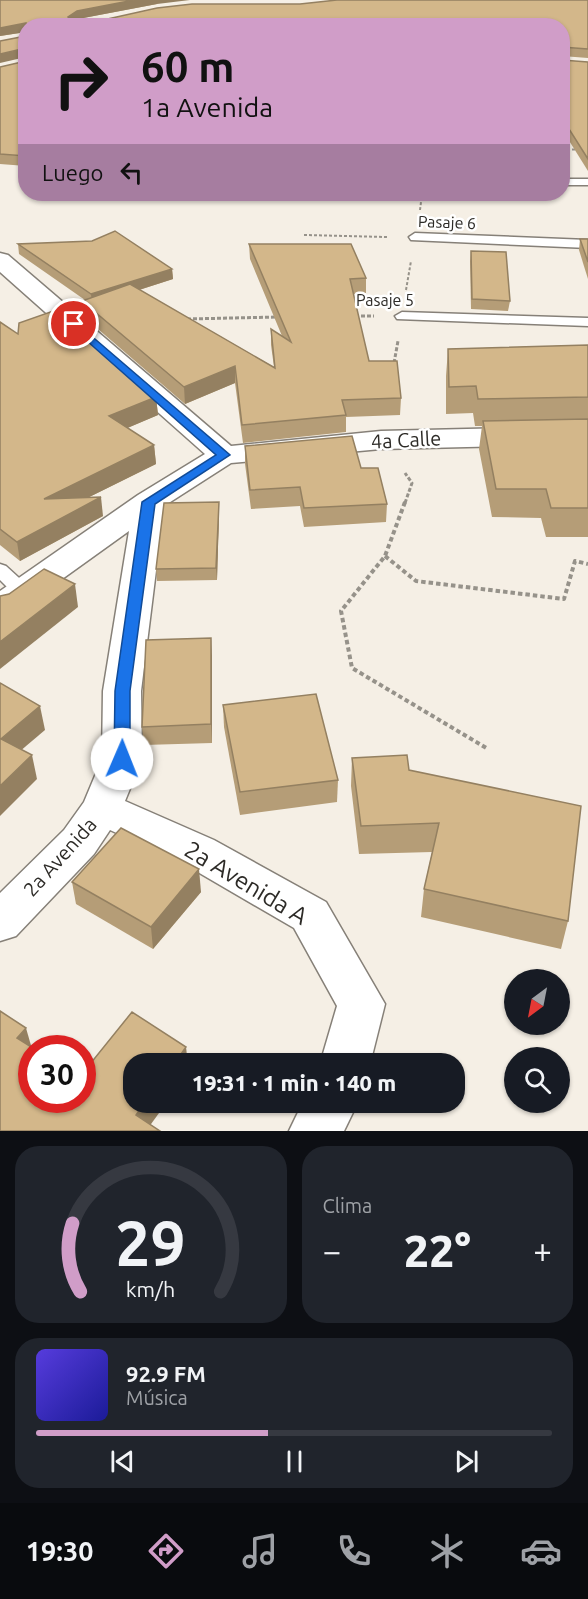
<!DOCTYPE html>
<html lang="es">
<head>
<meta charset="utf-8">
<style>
	:root { --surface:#171b24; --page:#20242c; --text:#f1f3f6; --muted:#9ea1a6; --line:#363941; --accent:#d09dc8 }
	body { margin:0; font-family:Ubuntu,sans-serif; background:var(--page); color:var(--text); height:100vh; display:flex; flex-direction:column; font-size:22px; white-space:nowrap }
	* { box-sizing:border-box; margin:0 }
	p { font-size:20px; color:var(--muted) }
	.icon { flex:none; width:33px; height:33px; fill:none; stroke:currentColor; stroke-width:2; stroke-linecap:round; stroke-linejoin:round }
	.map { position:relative; height:1131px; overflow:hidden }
	.details { display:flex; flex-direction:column; gap:15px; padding:15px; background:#0d0f14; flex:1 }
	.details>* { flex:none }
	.hud { position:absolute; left:18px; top:18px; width:552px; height:183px; border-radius:24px; box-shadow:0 2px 4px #0004; background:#d09dc8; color:#111; overflow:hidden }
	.needle { width:39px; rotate:212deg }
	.fabs { position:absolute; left:504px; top:969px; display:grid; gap:12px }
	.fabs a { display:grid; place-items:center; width:66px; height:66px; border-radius:50%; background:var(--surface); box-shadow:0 2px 4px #0004; font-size:30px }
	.speed { position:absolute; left:18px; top:1035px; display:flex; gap:12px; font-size:30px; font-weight:700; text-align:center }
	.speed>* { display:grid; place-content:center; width:78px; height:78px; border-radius:50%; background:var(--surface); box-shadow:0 2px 4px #0004; line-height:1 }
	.speed .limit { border:9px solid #d22; background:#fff; color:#111 }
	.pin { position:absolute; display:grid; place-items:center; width:51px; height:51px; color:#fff; margin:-26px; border:3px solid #fff; border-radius:50%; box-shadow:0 2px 6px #0007 }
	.me { position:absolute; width:66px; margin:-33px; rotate:1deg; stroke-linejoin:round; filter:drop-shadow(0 0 4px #0008) }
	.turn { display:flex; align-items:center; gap:21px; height:126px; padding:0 24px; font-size:27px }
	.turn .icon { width:78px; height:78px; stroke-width:2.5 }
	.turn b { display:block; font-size:42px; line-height:51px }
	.then { display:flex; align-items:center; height:57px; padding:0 24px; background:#0003; gap:12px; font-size:22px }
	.big { font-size:45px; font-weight:800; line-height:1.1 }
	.details .widget { flex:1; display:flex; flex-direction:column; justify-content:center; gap:9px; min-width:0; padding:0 21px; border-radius:24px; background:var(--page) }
	.details .dial { align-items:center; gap:0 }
	.dial svg { height:156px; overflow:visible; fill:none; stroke:var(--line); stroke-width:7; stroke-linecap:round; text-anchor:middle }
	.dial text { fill:var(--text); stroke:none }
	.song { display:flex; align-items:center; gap:18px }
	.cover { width:72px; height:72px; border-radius:9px; background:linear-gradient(135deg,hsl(250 70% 55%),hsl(240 70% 35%)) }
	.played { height:6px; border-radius:3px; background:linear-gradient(90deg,var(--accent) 45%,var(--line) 45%) }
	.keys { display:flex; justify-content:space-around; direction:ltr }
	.heat { display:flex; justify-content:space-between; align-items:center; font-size:33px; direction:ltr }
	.details .tiles { flex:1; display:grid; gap:15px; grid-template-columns:1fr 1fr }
	.widget:last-child { grid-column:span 2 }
	.trip { position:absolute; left:123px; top:1053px; width:342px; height:60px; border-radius:24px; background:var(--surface); box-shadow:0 2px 4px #0004; font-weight:800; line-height:60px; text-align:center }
	.dock { display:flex; height:96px; justify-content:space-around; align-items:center; background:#090b0e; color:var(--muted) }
	.dock .icon { width:42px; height:42px }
	.dock .active { color:var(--accent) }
	.dock b { font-size:27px; color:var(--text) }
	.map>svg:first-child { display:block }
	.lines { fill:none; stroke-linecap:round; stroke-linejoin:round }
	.service-casing { stroke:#868078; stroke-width:3 }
	.minor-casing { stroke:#868078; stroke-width:3 }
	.path-far2 { stroke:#96928a; stroke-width:2; stroke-dasharray:3 2; stroke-linecap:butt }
	.path-far1 { stroke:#96928a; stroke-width:3; stroke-dasharray:4 2; stroke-linecap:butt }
	.path { stroke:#96928a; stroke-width:4; stroke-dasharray:4.5 3; stroke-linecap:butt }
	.service { fill:#fff; fill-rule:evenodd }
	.minor { fill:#fff; fill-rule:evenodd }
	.wall { fill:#b59d77 }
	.shaded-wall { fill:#948061 }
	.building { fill:#d3b78a; stroke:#948061; stroke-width:1.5 }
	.route { fill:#1a73e8; stroke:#114b97; stroke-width:1.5 }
	.labels { text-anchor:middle; stroke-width:5; stroke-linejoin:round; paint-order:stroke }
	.far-street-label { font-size:16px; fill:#2d2b27; stroke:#fff }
	.street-label { font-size:20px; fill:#2d2b27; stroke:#fff }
	.near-street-label { font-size:24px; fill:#2d2b27; stroke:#fff }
</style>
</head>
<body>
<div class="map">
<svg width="588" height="1131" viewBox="0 0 588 1131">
	<rect width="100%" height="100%" fill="#f5efe5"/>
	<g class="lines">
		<defs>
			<g id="service">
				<rect x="562" y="179" width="26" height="6"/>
				<polygon points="415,233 588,240 588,248 411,240 409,237"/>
				<polygon points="402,312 588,318 588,326 397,319 395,316"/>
				<polygon points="0,564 6,566 29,587 31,591 29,595 15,595 0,580"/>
			</g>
			<g id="minor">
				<polygon points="0,253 8,255 231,446 381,431 588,426 588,444 381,449 231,463 164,506 141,691 142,759 125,801 214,840 326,902 385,1004 370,1064 320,1064 337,1006 294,928 184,864 110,830 94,854 16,936 0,941 0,893 64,830 84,802 102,759 103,691 129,531 12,615 0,618 0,591 138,495 205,454 0,272"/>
				<polygon points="303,1102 358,1102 344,1131 289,1131"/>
			</g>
		</defs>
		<use href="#service" class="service-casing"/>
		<use href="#minor" class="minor-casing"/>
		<g class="path-far2">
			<polyline points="562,150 588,149"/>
			<polyline points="420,210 422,194"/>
			<polyline points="304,235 387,237"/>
			<polyline points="406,290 411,261"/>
		</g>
		<g class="path-far1">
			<polyline points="355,316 374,316"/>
			<polyline points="187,319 278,317"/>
			<polyline points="394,363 398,341"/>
			<polyline points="405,503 412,483 405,473"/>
		</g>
		<g class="path">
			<polyline points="405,502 385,556 341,611 352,668 488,749"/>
			<polyline points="385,556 416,581 564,599 575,561 588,564"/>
		</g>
		<use href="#service" class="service"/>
		<use href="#minor" class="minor"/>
	</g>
	<g class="wall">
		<polygon points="0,0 157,4 78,19 76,20 103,20 300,4 588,0 588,58 562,56 562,26 26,26 26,32 0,36"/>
		<polygon points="562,60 588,62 588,171 563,131"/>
		<polygon points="26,61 26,166 0,164 0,67"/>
		<polygon points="580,239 588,239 588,279 579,250"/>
		<polygon points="18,244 172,269 173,279 139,290 274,367 271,345 271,329 282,336 250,259 249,244 366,278 366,293 353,294 369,361 401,398 400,415 346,417 346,432 243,443 235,383 185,404 84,317 82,301 85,300 19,254"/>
		<polygon points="471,251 510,301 508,311 471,309 470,261"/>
		<polygon points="0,322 18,334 156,397 158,415 127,428 154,445 156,464 87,498 103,516 20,561 0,545"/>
		<polygon points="588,345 588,537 546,537 541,518 492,517 479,449 482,426 475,426 473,413 446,414 446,376 448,349"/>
		<polygon points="245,446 361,468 387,504 386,522 304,527 300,506 251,509 245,464"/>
		<polygon points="219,502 219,514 217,580 157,581 156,569"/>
		<polygon points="212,656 212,743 144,745 142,727"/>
		<polygon points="223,705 338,780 337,802 240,815 224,727"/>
		<polygon points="352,758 409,770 568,921 561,949 421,917 424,889 432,852 359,854 351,786"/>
		<polygon points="72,882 201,892 153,949 76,904"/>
	</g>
	<g class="shaded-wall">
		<polygon points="134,0 190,0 157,4 78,19 69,26 68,17 77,11"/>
		<polygon points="26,23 26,32 0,36 0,28"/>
		<polygon points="26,48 26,57 0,63 0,54"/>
		<polygon points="172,269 173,279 92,305 91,294"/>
		<polygon points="235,366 235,383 185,404 184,387"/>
		<polygon points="156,397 158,415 111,435 109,416"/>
		<polygon points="154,445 156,464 47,518 44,499"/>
		<polygon points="101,497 103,516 20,561 17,542"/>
		<polygon points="219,502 219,514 217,580 216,568"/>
		<polygon points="75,584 78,607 0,669 0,642"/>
		<polygon points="211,638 212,656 212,743 211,724"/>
		<polygon points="40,706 45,730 6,763 1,739"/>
		<polygon points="32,755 37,779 0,816 0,786"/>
		<polygon points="199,869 201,892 153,949 151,927"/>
		<polygon points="26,1028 32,1049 17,1038"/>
		<polygon points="186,1047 188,1064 174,1064"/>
		<polygon points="145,1102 167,1102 146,1131 136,1115"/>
	</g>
	<g class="building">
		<polygon points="0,0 134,0 77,11 68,17 70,20 103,20 157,8 192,4 300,4 337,0 588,0 588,49 562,47 562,26 26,26 26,23 0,28"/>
		<polygon points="26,36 26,48 0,54 0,41"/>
		<polygon points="562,60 588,62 588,159 564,121 562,121"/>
		<polygon points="26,61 26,156 0,154 0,67"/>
		<polygon points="115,231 172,269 91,294 18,244 92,241"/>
		<polygon points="580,239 588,239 588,262"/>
		<polygon points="249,244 351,244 366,278 350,279 369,361 397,361 401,398 342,400 346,415 242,425 235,366 184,387 82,301 130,284 275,368 271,329 291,342"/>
		<polygon points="471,251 506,252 510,301 472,299"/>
		<polygon points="56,310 156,397 109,416 154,445 44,499 101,497 17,542 0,529 0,322 18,334 19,323"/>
		<polygon points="588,345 588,397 478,399 476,386 449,387 448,349"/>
		<polygon points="588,419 588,508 551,508 546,489 496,489 483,421"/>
		<polygon points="352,436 361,468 378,468 387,504 304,508 300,487 250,490 245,446"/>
		<polygon points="219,502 216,568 156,569 164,503"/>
		<polygon points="44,569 75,584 0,642 0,596 9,594"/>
		<polygon points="211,638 211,724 142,727 146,640"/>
		<polygon points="0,683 40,706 1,739 32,755 0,786"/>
		<polygon points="316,694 338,780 240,792 223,705"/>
		<polygon points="407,755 409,770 581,806 568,921 424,889 439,823 361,826 352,758"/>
		<polygon points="121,828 199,869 151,927 72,882"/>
		<polygon points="0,1011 26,1028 17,1038 33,1048 32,1048 32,1100 82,1100 82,1074 132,1012 186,1047 174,1064 134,1064 134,1102 145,1102 136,1115 160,1131 0,1131"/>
	</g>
	<polygon class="route" points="74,321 230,455 155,504 130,691 130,759 127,763 116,763 114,759 115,691 142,502 216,455 70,326 70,322"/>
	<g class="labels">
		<g class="far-street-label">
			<text transform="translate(447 222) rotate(2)" y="6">Pasaje 6</text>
			<text x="385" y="306">Pasaje 5</text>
		</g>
		<g class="street-label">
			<text transform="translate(406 440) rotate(-3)" y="7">4a Calle</text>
			<text transform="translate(60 857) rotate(-48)" y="7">2a Avenida</text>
		</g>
		<g class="near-street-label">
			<text transform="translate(246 883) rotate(31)" y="8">2a Avenida A</text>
		</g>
	</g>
</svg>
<div class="fabs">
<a><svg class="needle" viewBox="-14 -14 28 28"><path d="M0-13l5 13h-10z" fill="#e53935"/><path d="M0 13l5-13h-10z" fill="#9ea1a6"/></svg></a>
<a><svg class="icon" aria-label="search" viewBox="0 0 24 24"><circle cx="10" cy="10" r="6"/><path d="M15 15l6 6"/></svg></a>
</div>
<div class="speed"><div class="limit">30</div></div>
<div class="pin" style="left:74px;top:324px;background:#d93025"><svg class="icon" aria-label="arrive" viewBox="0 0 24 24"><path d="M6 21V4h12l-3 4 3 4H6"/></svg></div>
<svg class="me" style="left:122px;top:759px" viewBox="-20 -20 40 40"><circle r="19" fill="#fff"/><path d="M0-13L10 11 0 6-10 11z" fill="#1a73e8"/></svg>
<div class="trip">19:31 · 1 min · 140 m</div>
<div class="hud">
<div class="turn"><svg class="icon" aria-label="right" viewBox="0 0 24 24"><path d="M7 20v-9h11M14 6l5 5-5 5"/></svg><div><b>60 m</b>1a Avenida</div></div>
<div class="then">Luego<svg class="icon" aria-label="left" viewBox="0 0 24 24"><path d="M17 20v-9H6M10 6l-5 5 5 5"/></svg></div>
</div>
</div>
<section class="details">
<div class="tiles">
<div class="widget dial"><svg viewBox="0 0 100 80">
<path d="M14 69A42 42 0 1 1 86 69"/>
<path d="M14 69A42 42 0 0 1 10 34" stroke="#d09dc8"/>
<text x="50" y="56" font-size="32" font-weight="700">29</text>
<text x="50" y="72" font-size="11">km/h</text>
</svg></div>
<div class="widget"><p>Clima</p>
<div class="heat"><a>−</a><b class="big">22°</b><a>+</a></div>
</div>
<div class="widget">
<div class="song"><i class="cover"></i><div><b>92.9 FM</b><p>Música</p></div></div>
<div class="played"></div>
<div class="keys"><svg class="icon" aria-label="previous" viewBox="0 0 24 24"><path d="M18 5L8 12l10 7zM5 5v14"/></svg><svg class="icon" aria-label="pause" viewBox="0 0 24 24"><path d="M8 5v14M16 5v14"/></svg><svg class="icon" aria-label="next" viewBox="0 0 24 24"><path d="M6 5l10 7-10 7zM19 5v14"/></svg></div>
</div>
</div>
</section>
<nav class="dock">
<b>19:30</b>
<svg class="icon active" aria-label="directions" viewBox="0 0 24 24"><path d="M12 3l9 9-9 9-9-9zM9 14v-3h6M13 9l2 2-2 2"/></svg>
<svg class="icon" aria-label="music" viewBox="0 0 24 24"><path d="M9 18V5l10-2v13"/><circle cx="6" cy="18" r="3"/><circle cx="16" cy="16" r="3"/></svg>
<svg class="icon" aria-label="phone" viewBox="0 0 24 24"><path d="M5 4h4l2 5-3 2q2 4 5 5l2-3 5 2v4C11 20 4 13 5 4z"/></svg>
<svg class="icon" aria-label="climate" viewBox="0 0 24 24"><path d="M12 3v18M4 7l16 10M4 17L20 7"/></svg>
<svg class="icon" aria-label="car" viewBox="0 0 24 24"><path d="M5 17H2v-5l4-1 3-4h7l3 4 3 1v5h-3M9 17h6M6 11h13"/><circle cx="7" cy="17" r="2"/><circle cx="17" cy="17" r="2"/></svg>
</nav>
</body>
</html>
